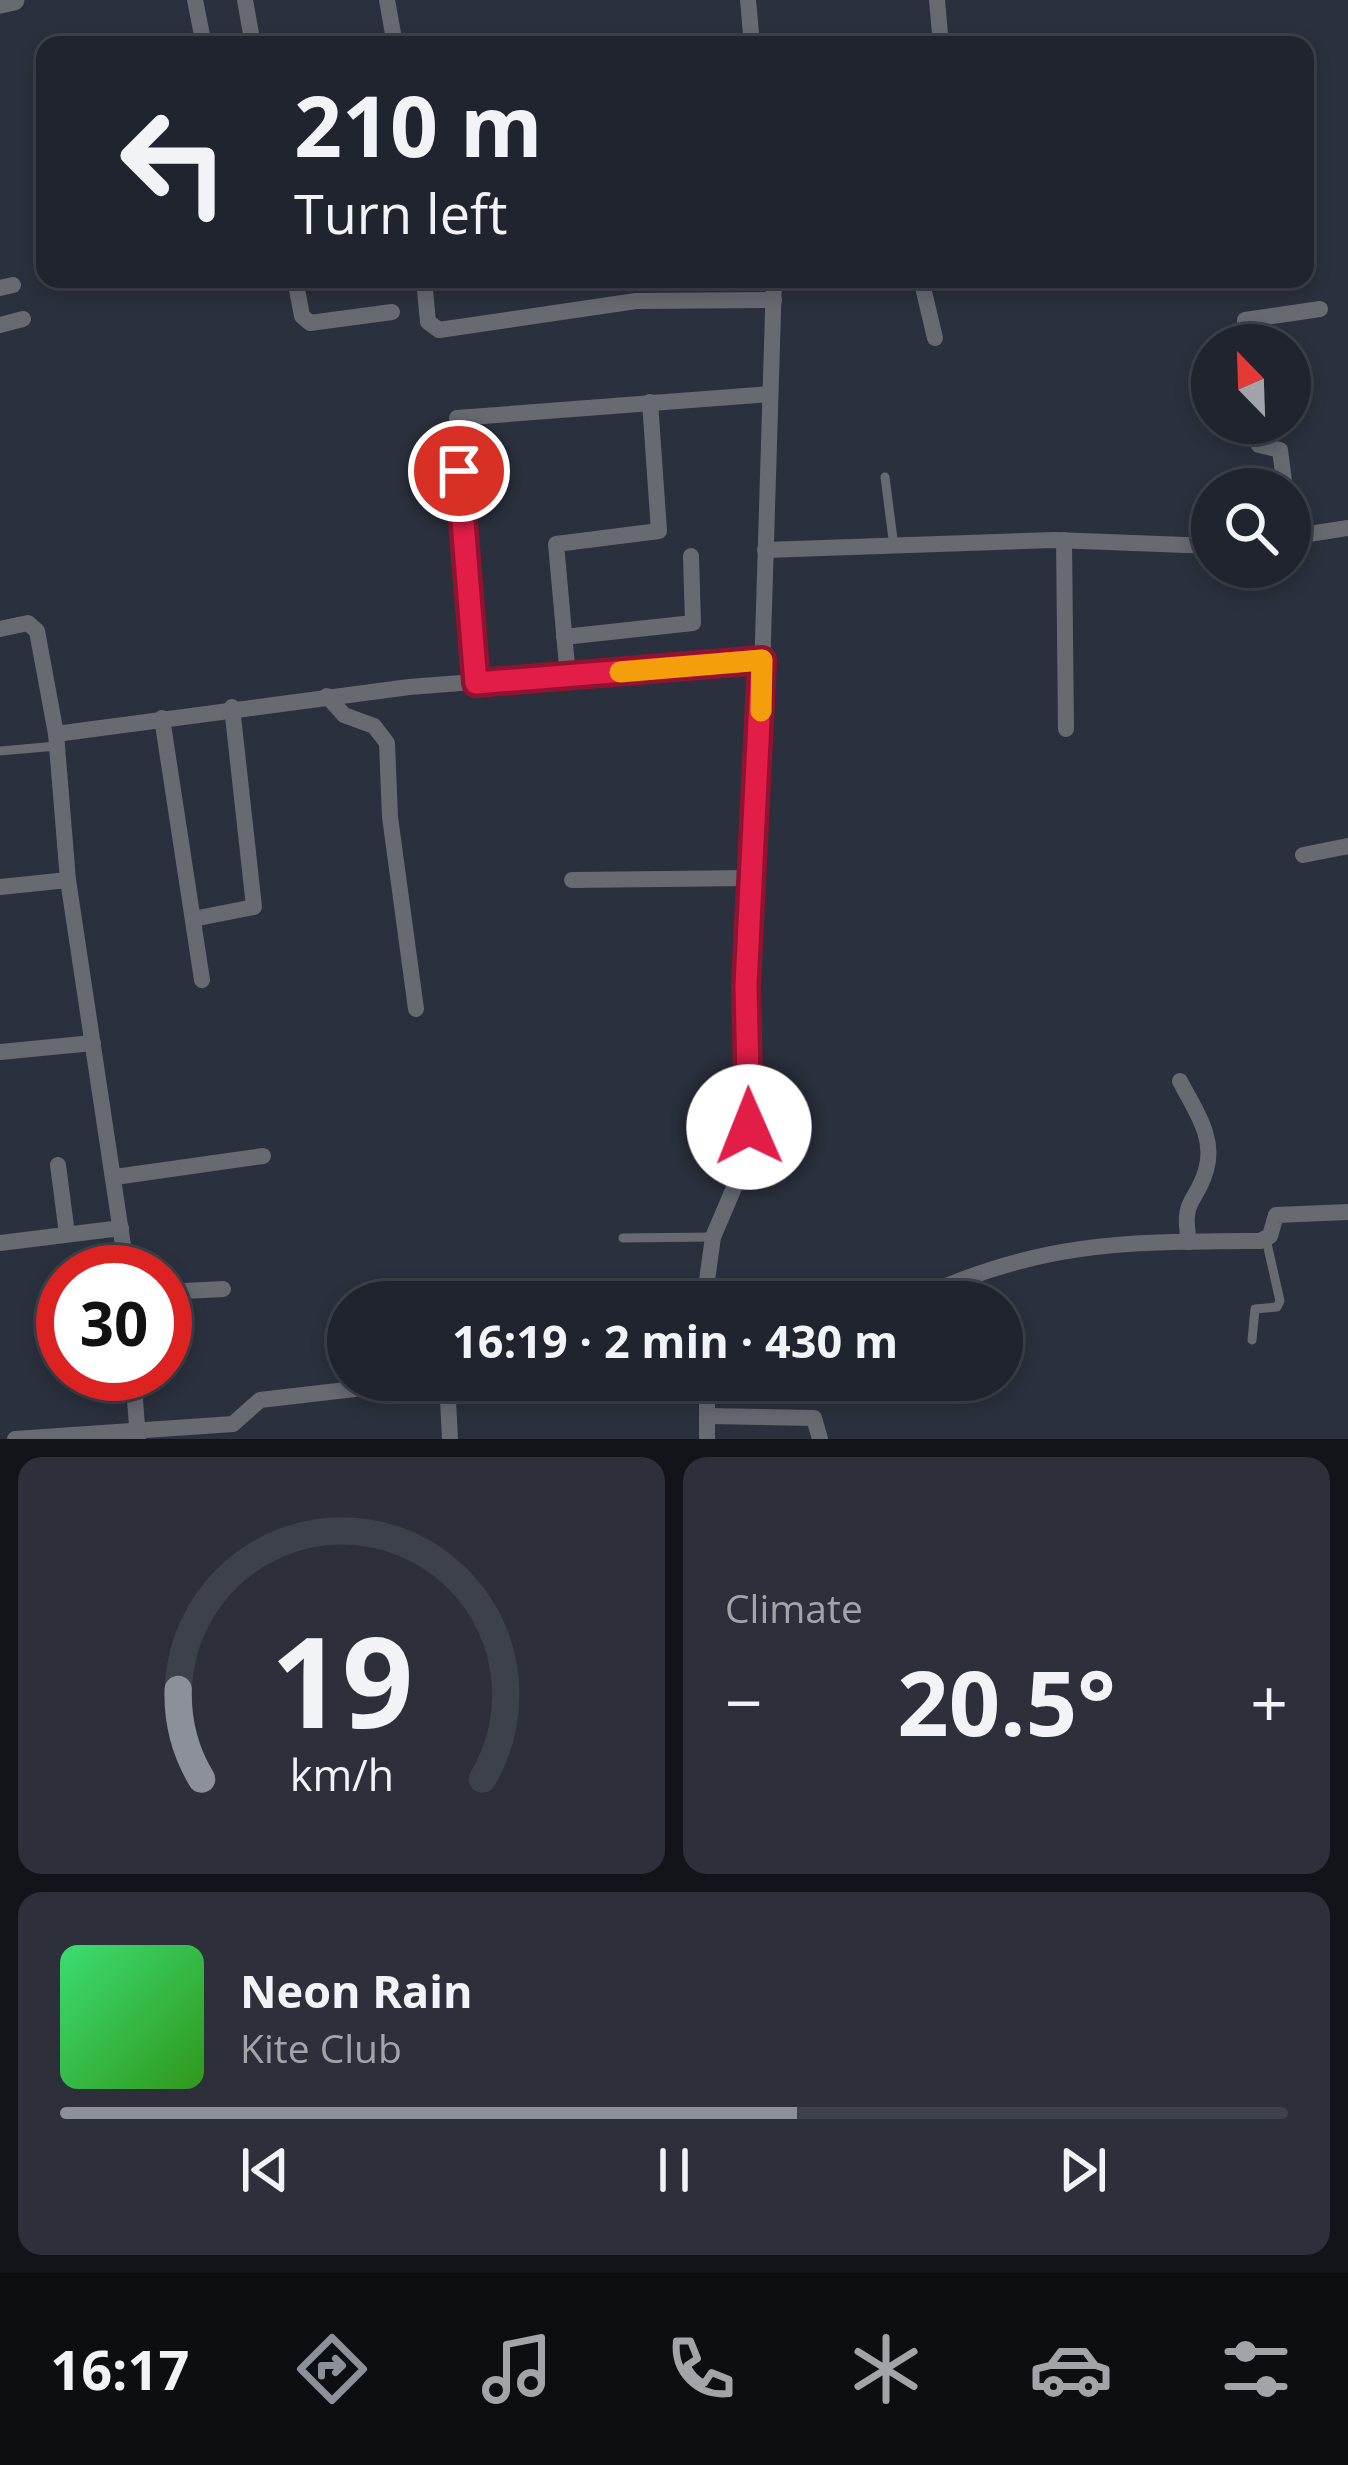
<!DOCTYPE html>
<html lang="en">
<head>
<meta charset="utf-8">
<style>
	:root { --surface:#20242e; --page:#2d303a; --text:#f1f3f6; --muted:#a2a4aa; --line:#3d414a; --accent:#8c9099 }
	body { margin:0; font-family:"Open Sans",sans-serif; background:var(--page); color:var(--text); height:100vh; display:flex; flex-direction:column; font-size:45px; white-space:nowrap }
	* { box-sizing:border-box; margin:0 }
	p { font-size:39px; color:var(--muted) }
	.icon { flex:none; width:66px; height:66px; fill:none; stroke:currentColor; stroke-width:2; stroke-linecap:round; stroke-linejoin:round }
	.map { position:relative; height:1439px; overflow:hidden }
	.drawer { display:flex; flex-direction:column; gap:18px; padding:18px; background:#121419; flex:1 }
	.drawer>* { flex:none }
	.guide { position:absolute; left:36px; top:36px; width:1278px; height:252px; border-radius:24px; box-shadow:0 6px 18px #0003,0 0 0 3px var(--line); background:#20242e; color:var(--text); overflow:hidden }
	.needle { width:78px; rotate:337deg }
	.fabs { position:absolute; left:1191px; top:324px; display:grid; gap:24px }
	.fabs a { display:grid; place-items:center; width:120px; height:120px; border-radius:50%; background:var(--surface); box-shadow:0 6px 18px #0003,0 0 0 3px var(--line); font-size:60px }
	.speed { position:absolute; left:36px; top:1245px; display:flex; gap:24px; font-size:60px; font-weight:700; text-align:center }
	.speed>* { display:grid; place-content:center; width:156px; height:156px; border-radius:50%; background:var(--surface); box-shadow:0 6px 18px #0003,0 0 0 3px var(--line); line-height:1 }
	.speed .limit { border:18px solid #d22; background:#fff; color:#111 }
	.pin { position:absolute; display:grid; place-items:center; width:102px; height:102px; color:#fff; margin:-51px; border:6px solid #fff; border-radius:50%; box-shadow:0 3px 12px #0007 }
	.me { position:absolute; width:132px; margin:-66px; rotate:359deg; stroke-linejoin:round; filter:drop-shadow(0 0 9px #0008) }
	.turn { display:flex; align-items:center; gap:42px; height:252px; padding:0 60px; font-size:54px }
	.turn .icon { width:156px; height:156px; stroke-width:2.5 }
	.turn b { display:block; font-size:84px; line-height:102px }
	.big { font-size:90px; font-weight:700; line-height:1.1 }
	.drawer .card { flex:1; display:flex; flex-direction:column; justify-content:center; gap:18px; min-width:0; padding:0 42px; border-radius:24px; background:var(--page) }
	.drawer .dial { align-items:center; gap:0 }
	.dial svg { height:312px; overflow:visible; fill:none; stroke:var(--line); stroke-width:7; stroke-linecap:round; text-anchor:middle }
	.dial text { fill:var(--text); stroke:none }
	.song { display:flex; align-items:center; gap:36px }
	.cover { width:144px; height:144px; border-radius:18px; background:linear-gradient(135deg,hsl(140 70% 55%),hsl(110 70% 35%)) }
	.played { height:12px; border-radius:6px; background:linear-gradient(90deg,var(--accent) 60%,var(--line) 60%) }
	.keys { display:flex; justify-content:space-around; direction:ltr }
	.heat { display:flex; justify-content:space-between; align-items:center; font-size:66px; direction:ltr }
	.drawer .tiles { flex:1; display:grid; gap:18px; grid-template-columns:1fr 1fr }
	.card:last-child { grid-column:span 2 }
	.trip { position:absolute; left:327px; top:1281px; width:696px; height:120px; border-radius:60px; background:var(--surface); box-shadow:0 6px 18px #0003,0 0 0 3px var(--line); font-weight:700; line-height:120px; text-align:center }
	.dock { display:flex; height:192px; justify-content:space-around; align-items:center; background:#0d0e12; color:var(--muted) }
	.dock .icon { width:84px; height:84px }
	.dock .selected { color:var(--accent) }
	.dock b { font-size:54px; color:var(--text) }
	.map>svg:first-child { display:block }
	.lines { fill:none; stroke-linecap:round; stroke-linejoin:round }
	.service { stroke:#676a71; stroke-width:9 }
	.minor { stroke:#676a71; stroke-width:16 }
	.tertiary { stroke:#676a71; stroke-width:21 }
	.route-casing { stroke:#92132f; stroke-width:30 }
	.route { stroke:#e11d48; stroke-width:21 }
	.slow { stroke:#f59e0b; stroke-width:21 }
</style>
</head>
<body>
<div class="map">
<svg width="1348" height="1439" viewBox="0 0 1348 1439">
	<rect width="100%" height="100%" fill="#2a303d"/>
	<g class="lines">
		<g class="service">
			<polyline points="885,477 894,547"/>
			<polyline points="0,751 57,746"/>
			<polyline points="623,1238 713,1237"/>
			<polyline points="1252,1340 1255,1309 1277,1307 1280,1301 1266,1239"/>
		</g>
		<g class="minor">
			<polyline points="195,0 204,45"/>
			<polyline points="245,0 253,45"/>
			<polyline points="387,0 395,45"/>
			<polyline points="748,0 752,45"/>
			<polyline points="937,0 941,45"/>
			<polyline points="295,279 302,316 310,323 392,312"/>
			<polyline points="424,279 428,322 439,330 636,301 774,300"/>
			<polyline points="921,279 935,338"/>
			<polyline points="0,288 13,285"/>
			<polyline points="0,325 23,319"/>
			<polyline points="1245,345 1245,320 1320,309"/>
			<polyline points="1255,423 1259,445 1280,450 1285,489"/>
			<polyline points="1290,537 1348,528"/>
			<polyline points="1064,540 1066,729"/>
			<polyline points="765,550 1055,540 1212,546"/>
			<polyline points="0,629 28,623 37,631 56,734"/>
			<polyline points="564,637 693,623 691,556"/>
			<polyline points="568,677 556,544 659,531 650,402"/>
			<polyline points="476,683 457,418 770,394"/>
			<polyline points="327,696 344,715 374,726 387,743 390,817 416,1009"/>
			<polyline points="162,718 202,980"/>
			<polyline points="1303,855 1348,846"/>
			<polyline points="572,880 751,878"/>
			<polyline points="0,887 68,880"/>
			<polyline points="193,919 254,907 232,707"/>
			<polyline points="0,1052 93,1043"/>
			<path d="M1180 1081C1194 1109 1216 1137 1206 1170 1196 1205 1181 1197 1189 1242"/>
			<polyline points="58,1165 67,1234"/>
			<polyline points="115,1177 263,1156"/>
			<polyline points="0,1243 121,1228"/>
			<polyline points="127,1272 68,880 56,734 409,687 762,660"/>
			<polyline points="165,1292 223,1289"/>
			<polyline points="704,1302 713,1237 739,1176 749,1127 746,985 759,772 774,279"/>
			<path d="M909 1302C1039 1241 1119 1242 1260 1241L1270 1236 1276 1215 1348 1212"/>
			<polyline points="133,1374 138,1439"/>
			<polyline points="447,1380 450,1439"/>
			<polyline points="479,1380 594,1386 659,1380"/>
			<polyline points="708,1416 814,1418 820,1439"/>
			<polyline points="15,1439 233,1424 260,1400 432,1380"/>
			<polyline points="707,1439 707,1380"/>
		</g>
		<polyline class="tertiary" points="0,3 14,0"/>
	</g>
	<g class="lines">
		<defs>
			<polyline id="route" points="459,471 476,683 762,660 746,985 749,1127"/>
		</defs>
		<use href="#route" class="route-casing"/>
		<use href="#route" class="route"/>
		<polyline class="slow" points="620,672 762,660 761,711"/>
	</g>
</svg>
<div class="fabs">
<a><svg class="needle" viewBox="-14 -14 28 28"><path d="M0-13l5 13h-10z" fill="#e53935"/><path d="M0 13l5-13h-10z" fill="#a2a4aa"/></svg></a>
<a><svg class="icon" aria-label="search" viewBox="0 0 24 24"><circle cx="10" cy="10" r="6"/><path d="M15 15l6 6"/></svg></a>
</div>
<div class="speed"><div class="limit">30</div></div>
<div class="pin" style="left:459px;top:471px;background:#d93025"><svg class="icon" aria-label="arrive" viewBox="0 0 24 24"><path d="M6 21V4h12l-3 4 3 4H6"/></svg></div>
<svg class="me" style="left:749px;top:1127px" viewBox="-20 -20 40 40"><circle r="19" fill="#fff"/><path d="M0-13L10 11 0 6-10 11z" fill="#e11d48"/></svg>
<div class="trip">16:19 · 2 min · 430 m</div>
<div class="guide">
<div class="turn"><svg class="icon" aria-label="left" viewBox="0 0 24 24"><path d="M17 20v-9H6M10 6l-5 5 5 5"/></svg><div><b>210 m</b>Turn left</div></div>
</div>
</div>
<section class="drawer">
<div class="tiles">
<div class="card dial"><svg viewBox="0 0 100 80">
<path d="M14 69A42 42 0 1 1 86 69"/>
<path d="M14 69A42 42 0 0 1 8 46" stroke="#8c9099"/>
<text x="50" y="56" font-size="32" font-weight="700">19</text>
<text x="50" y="72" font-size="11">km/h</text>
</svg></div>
<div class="card"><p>Climate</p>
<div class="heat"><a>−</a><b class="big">20.5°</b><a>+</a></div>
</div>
<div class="card">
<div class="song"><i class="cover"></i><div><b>Neon Rain</b><p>Kite Club</p></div></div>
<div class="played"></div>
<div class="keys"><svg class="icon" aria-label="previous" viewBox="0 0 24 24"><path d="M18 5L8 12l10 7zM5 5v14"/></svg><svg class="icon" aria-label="pause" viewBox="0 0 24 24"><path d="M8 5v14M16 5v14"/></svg><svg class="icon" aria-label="next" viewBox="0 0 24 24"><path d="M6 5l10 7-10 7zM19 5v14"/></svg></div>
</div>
</div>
</section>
<nav class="dock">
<b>16:17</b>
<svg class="icon selected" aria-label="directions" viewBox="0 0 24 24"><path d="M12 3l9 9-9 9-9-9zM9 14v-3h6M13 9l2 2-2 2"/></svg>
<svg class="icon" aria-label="music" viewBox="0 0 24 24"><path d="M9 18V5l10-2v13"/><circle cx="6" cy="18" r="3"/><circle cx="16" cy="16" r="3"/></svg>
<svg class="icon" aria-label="phone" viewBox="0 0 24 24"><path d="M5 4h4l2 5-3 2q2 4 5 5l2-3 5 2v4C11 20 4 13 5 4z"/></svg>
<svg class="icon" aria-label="climate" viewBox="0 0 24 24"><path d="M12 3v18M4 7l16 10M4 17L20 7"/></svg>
<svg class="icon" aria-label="car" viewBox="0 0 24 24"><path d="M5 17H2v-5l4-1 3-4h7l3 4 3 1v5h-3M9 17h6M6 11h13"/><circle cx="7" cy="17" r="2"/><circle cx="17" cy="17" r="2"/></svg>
<svg class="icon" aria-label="filters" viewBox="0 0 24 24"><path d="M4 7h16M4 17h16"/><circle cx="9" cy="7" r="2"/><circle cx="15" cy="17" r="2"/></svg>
</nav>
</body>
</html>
